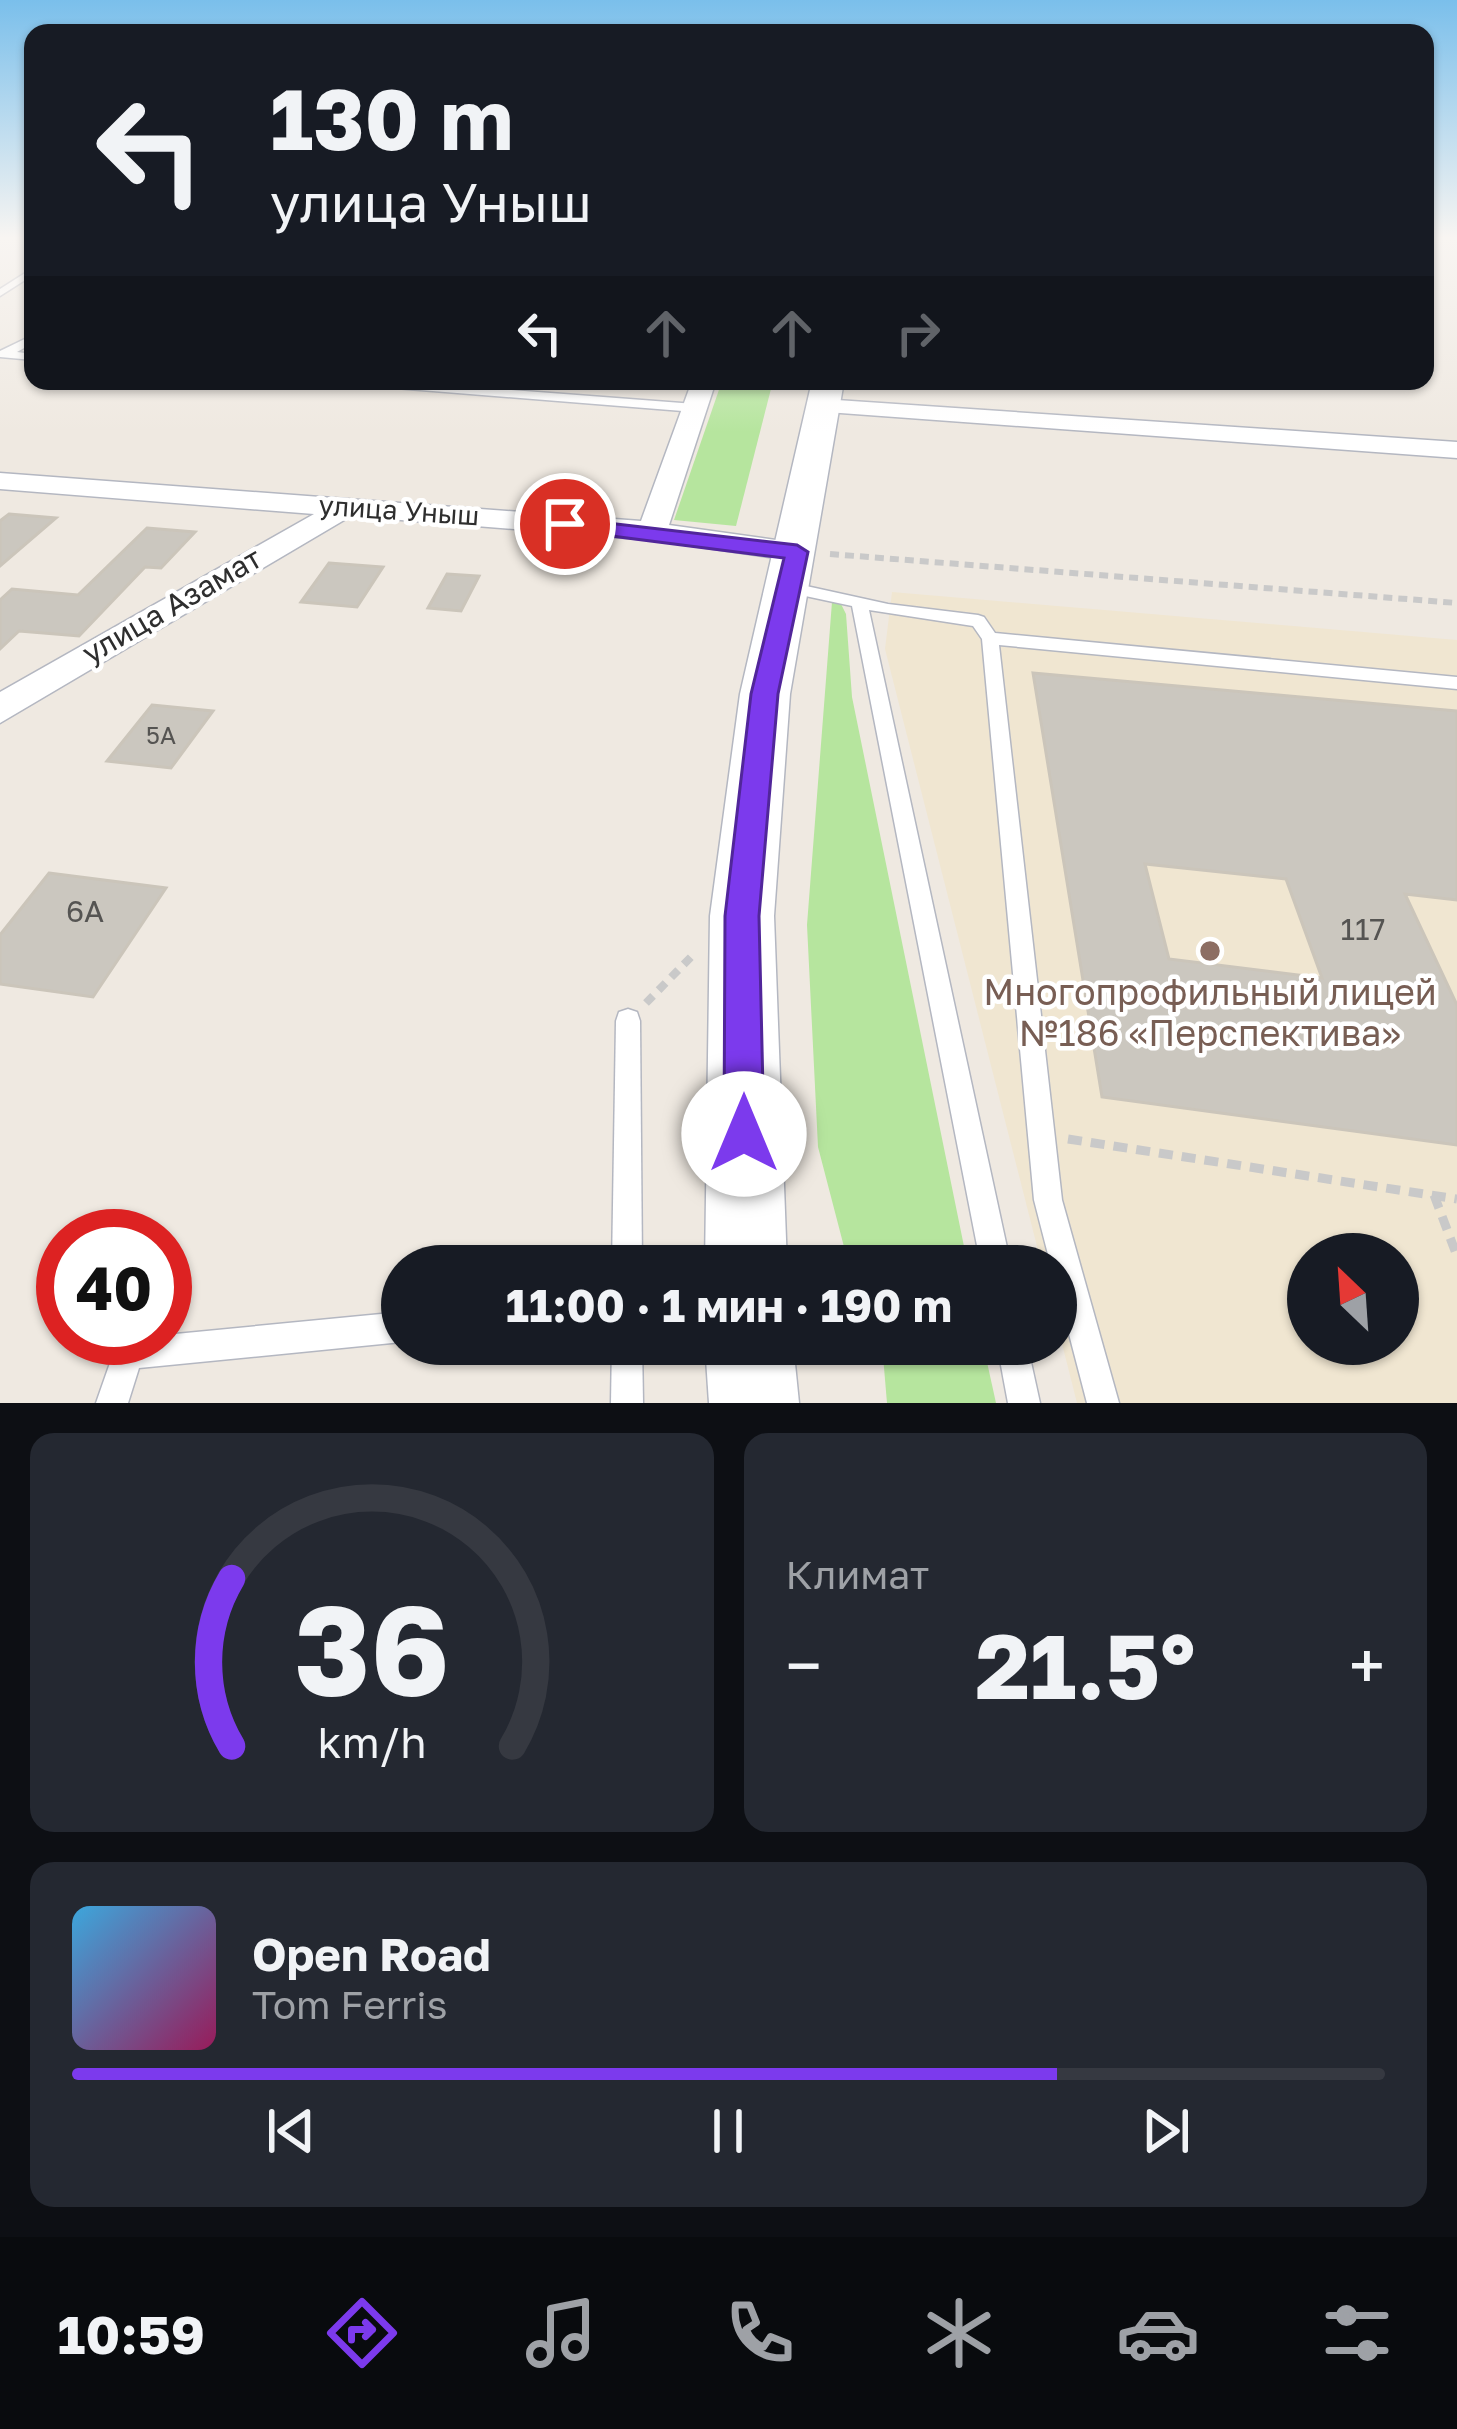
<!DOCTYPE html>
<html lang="ru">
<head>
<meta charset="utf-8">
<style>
	:root { --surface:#171b24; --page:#242831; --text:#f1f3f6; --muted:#9ea1a6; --line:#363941; --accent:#7c3aed }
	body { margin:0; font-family:"Golos Text",sans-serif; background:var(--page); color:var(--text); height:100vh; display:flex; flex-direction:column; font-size:45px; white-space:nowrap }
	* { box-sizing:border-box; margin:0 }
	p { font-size:39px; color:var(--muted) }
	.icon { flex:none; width:66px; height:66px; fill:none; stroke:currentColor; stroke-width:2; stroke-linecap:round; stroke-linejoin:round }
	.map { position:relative; height:1403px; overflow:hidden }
	.side { display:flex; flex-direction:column; gap:30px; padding:30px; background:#0d0f14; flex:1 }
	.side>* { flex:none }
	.guide { position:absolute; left:24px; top:24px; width:1410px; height:366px; border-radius:24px; box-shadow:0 3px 9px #0004; background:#171b24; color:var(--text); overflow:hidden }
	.needle { width:78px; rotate:335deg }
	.controls { position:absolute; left:1287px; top:1233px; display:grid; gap:24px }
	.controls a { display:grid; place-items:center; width:132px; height:132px; border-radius:50%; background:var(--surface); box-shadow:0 3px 9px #0004; font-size:60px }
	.speed { position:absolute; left:36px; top:1209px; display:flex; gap:24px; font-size:60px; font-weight:700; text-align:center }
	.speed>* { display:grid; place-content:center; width:156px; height:156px; border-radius:50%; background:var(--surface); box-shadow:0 3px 9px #0004; line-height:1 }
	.speed .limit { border:18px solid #d22; background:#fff; color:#111 }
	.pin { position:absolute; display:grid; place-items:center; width:102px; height:102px; color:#fff; margin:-51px; border:6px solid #fff; border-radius:50%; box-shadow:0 3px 12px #0007 }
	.me { position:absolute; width:132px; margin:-66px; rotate:0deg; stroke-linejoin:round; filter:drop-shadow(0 0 9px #0008) }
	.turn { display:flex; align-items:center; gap:42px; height:252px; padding:0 48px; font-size:54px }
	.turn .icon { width:156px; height:156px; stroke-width:2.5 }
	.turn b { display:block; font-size:84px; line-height:102px }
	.lanes { display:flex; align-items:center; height:114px; padding:0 48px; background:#0003; justify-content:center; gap:60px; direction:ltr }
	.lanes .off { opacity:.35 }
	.big { font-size:90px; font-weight:700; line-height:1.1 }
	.side .card { flex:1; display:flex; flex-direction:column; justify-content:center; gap:18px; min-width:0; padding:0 42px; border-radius:24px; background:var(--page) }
	.side .dial { align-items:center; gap:0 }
	.dial svg { height:312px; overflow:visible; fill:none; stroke:var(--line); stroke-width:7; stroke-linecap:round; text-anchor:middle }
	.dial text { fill:var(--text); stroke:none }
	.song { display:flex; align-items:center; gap:36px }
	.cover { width:144px; height:144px; border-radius:18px; background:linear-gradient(135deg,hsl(200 70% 55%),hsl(330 70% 35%)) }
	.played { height:12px; border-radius:6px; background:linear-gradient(90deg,var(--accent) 75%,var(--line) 75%) }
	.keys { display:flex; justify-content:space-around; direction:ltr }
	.heat { display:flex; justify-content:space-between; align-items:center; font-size:66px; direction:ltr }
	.side .tiles { flex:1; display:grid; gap:30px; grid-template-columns:1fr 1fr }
	.card:last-child { grid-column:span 2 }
	.trip { position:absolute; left:381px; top:1245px; width:696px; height:120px; border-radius:60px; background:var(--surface); box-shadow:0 3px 9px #0004; font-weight:700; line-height:120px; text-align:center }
	.tabs { display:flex; height:192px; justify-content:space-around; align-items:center; background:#090b0e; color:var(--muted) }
	.tabs .icon { width:84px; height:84px }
	.tabs .selected { color:var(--accent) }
	.tabs b { font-size:54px; color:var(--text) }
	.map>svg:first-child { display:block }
	.education { fill:#f0e6d1; fill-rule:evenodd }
	.green { fill:#b6e59e }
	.building { fill:#cbc7bf; stroke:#cbc5ba; stroke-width:3; fill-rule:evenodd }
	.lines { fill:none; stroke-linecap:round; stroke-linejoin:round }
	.lane-casing { stroke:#b4b7c1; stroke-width:3 }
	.street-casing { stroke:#b4b7c1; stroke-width:3 }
	.secondary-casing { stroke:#b4b7c1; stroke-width:3 }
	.path-far2 { stroke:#c9c9c9; stroke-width:6; stroke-dasharray:9 6; stroke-linecap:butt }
	.path-far1 { stroke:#c9c9c9; stroke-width:8; stroke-dasharray:10 8; stroke-linecap:butt }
	.path { stroke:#c9c9c9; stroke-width:9; stroke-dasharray:14 9; stroke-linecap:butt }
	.lane { fill:#fff; fill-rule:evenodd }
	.street { fill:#fff; fill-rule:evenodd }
	.secondary { fill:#fff; fill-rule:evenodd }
	.route { fill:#7c3aed; stroke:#51269a; stroke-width:3 }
	.education-dot { fill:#8d6e63; stroke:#fff; stroke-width:4.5 }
	.labels { text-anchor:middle; stroke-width:9; stroke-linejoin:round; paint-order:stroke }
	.number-label { font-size:24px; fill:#555452 }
	.far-street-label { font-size:27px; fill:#2e2e2e; stroke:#fff }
	.street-label { font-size:30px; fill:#2e2e2e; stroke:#fff }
	.near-number-label { font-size:30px; fill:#555452 }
	.near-education-label { font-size:36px; fill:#785e54; stroke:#fff }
</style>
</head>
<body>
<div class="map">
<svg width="1457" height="1403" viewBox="0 0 1457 1403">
	<rect width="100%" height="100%" fill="#efe9e1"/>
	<path class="education" d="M892 592 1457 640V1403H1077L1056 1320V1266H1042L885 649ZM1308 1254H1398V1344H1308Z"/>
	<g class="green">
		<polygon points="722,381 773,381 736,526 674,520"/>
		<polygon points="832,602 841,604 846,614 852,697 968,1266 849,1266 818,1147 807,925"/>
		<polygon points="882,1344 983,1344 996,1403 887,1403"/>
	</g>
	<g class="building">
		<polygon points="9,514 56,518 0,566 0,521"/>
		<polygon points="147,528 195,532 161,568 145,567 79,636 19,631 0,649 0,600 12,589 78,595"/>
		<polygon points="329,563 383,567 357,607 301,602"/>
		<polygon points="447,574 479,576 461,611 428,608"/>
		<path d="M1033 673 1457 711V900L1405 894 1457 1005V1145L1102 1097ZM1145 864 1286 879 1322 978 1169 959Z"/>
		<polygon points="152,705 213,711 171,768 107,761"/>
		<polygon points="49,873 166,888 93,997 0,984 0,935"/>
	</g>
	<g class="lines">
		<defs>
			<g id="lane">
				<polygon points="33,268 33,275 0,296 0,289"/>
				<polygon points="33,335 33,343 17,352 33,354 33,360 0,357 0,351"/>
				<polygon points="340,381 391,381 695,404 701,408 695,412 346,384"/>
				<polygon points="788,582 888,604 978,615 984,617 995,633 1457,677 1457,689 999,645 1062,1200 1119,1403 1087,1403 1056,1284 1056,1266 1051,1266 1034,1200 982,639 973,626 869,610 1011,1266 981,1266 852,606 782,591 780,587"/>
				<polygon points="628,1009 637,1012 640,1021 642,1266 612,1266 616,1021 619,1012"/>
				<polygon points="402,1312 402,1342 139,1368 128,1403 96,1403 117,1343 128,1339 165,1338 165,1335"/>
				<polygon points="612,1344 642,1344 643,1403 611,1403"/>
				<polygon points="997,1344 1027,1344 1040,1403 1008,1403"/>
			</g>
			<g id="street">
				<polygon points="692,381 716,381 669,525 797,543 808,545 812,552 808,559 797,561 652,540 351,516 0,723 0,692 314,514 0,489 0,473 641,521"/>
				<polygon points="822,399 1457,442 1457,458 813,411 810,406"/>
			</g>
			<g id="secondary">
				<polygon points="812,381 844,381 790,694 774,916 787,1266 705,1266 710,916 740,694"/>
				<polygon points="705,1344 793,1344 799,1403 709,1403"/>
			</g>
		</defs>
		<use href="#lane" class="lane-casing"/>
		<use href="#street" class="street-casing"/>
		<use href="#secondary" class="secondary-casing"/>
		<polyline class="path-far2" points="830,554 1457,603"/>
		<polyline class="path-far1" points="646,1003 691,957"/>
		<g class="path">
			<polyline points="1068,1139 1457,1199"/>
			<polyline points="1434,1195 1457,1256"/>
		</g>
		<use href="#lane" class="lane"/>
		<use href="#street" class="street"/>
		<use href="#secondary" class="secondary"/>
	</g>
	<linearGradient id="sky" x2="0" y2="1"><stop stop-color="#7abfeb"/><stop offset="0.55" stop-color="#f8f5f2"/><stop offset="1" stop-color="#f8f5f2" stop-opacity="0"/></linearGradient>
	<rect width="1457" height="432" fill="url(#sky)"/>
	<polygon class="route" points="565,518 797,545 808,552 778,694 759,916 764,1134 759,1149 744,1154 730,1149 724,1134 725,916 751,694 784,558 557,529 554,524"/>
	<circle class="education-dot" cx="1210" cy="951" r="12"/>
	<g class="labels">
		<g class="number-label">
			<text x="161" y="744">5А</text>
		</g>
		<g class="far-street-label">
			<text transform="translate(399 511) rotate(4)" y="9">улица Уныш</text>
		</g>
		<g class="street-label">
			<text transform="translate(172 606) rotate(-30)" y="10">улица Азамат</text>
		</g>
		<g class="near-number-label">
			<text x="85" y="922">6А</text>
			<text x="1363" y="940">117</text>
		</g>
		<g class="near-education-label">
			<text x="1210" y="1005">Многопрофильный лицей<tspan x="1210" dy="41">№186 «Перспектива»</tspan></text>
		</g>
	</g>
</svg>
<div class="controls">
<a><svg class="needle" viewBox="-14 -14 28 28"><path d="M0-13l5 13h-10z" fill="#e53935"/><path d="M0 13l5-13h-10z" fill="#9ea1a6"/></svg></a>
</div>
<div class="speed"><div class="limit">40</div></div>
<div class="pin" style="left:565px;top:524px;background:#d93025"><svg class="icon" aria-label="arrive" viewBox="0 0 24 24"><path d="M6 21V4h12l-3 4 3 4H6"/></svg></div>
<svg class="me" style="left:744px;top:1134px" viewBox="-20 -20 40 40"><circle r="19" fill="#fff"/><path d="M0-13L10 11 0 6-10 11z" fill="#7c3aed"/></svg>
<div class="trip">11:00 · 1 мин · 190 m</div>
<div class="guide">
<div class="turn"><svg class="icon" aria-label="left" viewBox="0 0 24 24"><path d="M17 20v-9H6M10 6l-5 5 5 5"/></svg><div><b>130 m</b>улица Уныш</div></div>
<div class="lanes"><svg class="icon" aria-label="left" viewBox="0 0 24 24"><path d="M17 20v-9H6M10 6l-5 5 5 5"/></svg><svg class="icon off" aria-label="ahead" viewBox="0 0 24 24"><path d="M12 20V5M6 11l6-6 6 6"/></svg><svg class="icon off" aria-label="ahead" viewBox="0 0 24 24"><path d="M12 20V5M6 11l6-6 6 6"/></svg><svg class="icon off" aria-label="right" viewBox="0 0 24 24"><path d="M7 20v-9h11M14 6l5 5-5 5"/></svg></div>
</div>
</div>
<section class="side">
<div class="tiles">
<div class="card dial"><svg viewBox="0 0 100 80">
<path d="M14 69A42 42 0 1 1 86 69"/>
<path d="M14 69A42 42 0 0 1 14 26" stroke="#7c3aed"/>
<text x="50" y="56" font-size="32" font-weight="700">36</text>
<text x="50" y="72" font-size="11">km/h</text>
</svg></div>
<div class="card"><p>Климат</p>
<div class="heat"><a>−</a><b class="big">21.5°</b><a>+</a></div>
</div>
<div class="card">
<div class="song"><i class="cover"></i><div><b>Open Road</b><p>Tom Ferris</p></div></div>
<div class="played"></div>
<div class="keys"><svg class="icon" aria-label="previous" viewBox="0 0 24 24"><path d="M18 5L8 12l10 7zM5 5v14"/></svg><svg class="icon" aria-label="pause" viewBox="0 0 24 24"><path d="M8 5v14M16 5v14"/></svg><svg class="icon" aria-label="next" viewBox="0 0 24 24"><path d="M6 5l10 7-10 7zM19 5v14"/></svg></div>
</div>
</div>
</section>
<nav class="tabs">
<b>10:59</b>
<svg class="icon selected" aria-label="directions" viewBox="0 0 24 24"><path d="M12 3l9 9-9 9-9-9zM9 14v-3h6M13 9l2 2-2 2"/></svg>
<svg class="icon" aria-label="music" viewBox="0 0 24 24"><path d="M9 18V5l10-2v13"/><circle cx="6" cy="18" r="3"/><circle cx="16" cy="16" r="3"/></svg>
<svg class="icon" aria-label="phone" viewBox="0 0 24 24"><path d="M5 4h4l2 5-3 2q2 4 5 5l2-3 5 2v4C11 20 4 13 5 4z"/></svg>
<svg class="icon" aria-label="climate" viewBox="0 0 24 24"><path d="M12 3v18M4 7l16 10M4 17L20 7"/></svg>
<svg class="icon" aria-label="car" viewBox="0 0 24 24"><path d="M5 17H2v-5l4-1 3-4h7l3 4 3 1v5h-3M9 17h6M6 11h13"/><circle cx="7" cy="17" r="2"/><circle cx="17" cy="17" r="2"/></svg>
<svg class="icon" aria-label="filters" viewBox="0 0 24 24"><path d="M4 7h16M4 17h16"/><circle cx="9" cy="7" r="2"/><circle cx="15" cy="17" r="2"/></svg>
</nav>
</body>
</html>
